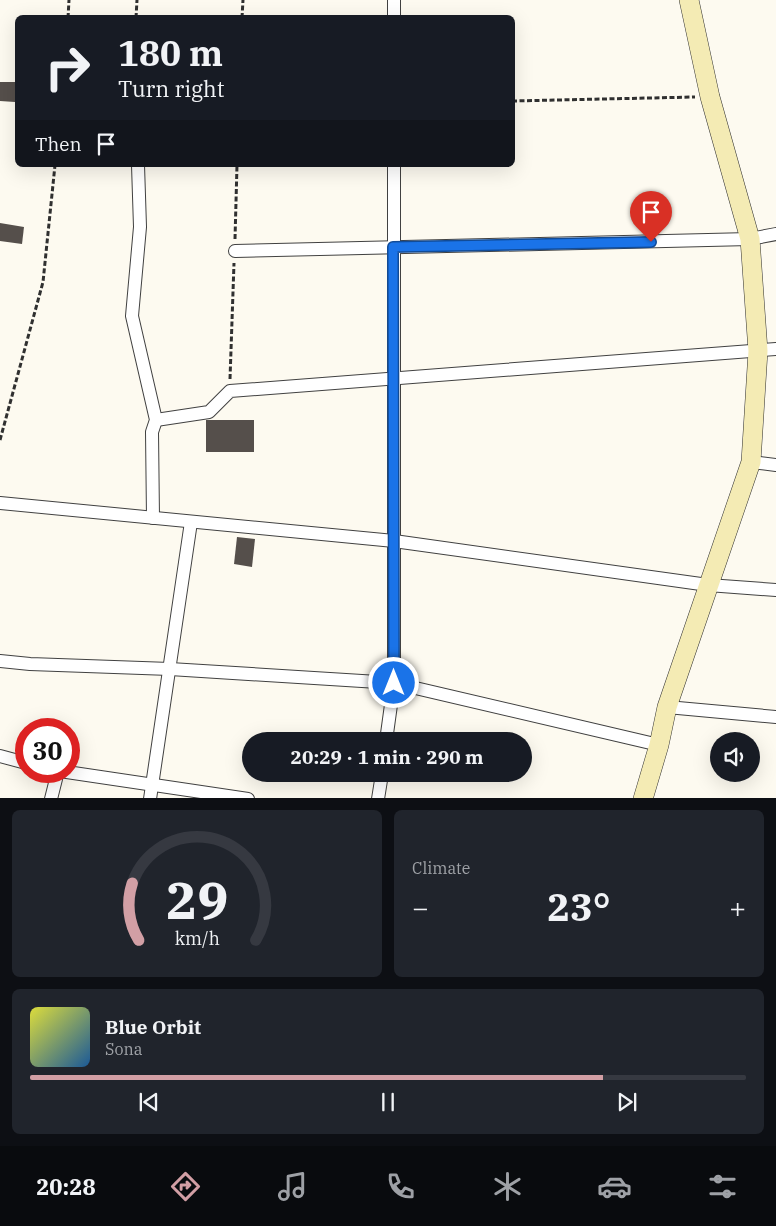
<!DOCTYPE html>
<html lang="en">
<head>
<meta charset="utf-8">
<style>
	:root { --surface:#171b24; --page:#20242c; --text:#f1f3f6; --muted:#9ea1a6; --line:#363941; --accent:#d29fa5 }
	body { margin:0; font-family:"IBM Plex Serif",serif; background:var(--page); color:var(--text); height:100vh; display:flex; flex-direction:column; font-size:19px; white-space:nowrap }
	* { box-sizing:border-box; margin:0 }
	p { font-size:16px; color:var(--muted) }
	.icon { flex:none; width:28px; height:28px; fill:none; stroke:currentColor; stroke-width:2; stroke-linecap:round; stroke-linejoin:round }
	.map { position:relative; height:798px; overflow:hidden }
	.sheet { display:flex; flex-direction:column; gap:12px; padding:12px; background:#0d0f14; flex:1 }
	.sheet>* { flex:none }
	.banner { position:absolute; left:15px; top:15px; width:500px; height:152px; border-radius:8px; box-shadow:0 5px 20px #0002; background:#171b24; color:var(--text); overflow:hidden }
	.buttons { position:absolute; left:710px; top:732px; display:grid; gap:10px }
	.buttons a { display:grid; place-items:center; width:50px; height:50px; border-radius:50%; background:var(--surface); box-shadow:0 5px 20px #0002; font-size:25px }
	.speed { position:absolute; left:15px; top:718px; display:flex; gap:10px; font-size:25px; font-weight:700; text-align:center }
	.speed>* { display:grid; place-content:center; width:65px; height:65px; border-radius:50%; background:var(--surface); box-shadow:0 5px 20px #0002; line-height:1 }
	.speed .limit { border:8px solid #d22; background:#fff; color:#111 }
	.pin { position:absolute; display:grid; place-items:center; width:42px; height:42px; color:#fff; margin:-51px -21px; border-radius:50% 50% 50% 0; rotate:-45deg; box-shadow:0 0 5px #0007 }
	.pin .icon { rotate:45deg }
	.me { position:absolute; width:55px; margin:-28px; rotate:0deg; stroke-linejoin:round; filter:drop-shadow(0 0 4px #0008) }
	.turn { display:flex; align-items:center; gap:18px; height:105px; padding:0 20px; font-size:22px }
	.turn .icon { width:65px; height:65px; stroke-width:2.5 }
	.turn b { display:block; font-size:35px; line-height:42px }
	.then { display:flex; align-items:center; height:48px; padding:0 20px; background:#0003; gap:10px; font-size:19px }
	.big { font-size:38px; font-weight:800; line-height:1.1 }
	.sheet .widget { flex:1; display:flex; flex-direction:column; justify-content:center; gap:8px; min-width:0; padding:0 18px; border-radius:8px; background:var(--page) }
	.sheet .dial { align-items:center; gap:0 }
	.dial svg { height:130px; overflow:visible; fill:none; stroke:var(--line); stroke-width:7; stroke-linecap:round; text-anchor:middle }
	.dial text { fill:var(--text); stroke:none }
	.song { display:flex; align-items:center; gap:15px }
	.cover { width:60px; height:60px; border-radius:8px; background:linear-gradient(135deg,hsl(60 70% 55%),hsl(210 70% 35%)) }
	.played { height:5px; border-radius:2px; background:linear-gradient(90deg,var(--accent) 80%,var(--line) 80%) }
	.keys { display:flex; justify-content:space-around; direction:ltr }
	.heat { display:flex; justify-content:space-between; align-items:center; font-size:28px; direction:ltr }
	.sheet .tiles { flex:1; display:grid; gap:12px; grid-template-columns:1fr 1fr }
	.widget:last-child { grid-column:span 2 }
	.trip { position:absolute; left:242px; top:732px; width:290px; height:50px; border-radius:25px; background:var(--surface); box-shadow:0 5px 20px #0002; font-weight:800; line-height:50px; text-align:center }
	.dock { display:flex; height:80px; justify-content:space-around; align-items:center; background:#090b0e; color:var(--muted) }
	.dock .icon { width:35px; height:35px }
	.dock .active { color:var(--accent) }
	.dock b { font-size:22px; color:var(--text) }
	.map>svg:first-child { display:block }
	.building { fill:#554f4b }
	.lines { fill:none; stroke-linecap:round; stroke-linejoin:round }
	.street-casing { stroke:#414141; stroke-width:14 }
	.secondary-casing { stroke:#303030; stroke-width:20 }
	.path { stroke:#303030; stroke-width:3; stroke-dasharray:5 2.5; stroke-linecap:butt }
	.street { stroke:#fff; stroke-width:12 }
	.secondary { stroke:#f4ebb4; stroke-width:19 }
	.route-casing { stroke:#114b97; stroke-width:12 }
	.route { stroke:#1a73e8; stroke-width:9 }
</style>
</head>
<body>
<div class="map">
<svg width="776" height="799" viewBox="0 0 776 799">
	<rect width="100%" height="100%" fill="#fdfaf0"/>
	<g class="building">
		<polygon points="0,82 16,82 15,102 0,101"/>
		<polygon points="0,223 24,227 22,244 0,241"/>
		<rect x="206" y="420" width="48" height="32"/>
		<polygon points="237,537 255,539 252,567 234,564"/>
	</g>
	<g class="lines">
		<defs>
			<g id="street">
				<polyline points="394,0 394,18"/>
				<polyline points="138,165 140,227 132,316 156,420 152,432 153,518"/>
				<polyline points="235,251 750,239 776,234"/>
				<polyline points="156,420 209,412 230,391 776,349"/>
				<polyline points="751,462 776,465"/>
				<polyline points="0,503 394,541 708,585 776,590"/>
				<polyline points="0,661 30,664 170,669 394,683 659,745"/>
				<polyline points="667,707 776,717"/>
				<polyline points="386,741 394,683 394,165"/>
				<polyline points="0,756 26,763"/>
				<polyline points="60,771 248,799"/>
				<polyline points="51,799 58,771"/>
				<polyline points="150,799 191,522"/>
				<polyline points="378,799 382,774"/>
			</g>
			<polyline id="secondary" points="643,799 659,745 667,707 751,462 758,351 750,239 710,97 689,0"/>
		</defs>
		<use href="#street" class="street-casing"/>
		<use href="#secondary" class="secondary-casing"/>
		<g class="path">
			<polyline points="68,18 69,0"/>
			<polyline points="136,18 137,0"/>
			<polyline points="242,18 243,0"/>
			<polyline points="512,101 695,97"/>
			<polyline points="235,239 237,165"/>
			<polyline points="230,379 234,263"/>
			<polyline points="0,440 43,282 55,165"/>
		</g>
		<use href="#street" class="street"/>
		<use href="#secondary" class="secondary"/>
	</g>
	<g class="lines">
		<defs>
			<polyline id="route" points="394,683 393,247 651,242"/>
		</defs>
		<use href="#route" class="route-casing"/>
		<use href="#route" class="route"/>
	</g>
</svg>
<div class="buttons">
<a><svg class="icon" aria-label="sound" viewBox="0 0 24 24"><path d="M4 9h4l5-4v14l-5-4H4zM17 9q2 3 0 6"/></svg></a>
</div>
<div class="speed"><div class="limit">30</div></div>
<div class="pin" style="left:651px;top:242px;background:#d93025"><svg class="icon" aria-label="arrive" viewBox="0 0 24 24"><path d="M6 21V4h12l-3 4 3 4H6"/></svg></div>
<svg class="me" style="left:394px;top:683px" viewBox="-20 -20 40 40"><circle r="17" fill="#1a73e8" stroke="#fff" stroke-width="3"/><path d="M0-11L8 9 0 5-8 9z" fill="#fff"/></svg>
<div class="trip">20:29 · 1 min · 290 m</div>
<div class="banner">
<div class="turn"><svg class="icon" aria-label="right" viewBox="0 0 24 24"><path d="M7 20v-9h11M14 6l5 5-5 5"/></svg><div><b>180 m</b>Turn right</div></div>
<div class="then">Then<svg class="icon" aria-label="arrive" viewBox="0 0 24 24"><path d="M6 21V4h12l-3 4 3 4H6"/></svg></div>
</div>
</div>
<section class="sheet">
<div class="tiles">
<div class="widget dial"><svg viewBox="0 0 100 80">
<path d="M14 69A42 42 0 1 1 86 69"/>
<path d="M14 69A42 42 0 0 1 10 34" stroke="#d29fa5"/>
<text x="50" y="56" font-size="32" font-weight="700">29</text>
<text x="50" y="72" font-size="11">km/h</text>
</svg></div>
<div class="widget"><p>Climate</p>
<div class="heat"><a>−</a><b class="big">23°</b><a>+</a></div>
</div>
<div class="widget">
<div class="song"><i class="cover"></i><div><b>Blue Orbit</b><p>Sona</p></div></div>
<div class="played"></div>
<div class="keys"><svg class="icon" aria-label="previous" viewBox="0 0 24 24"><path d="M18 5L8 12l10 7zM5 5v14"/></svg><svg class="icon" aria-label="pause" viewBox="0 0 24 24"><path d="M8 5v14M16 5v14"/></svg><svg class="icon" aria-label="next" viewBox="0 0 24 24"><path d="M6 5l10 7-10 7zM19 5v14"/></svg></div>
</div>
</div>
</section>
<nav class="dock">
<b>20:28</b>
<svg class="icon active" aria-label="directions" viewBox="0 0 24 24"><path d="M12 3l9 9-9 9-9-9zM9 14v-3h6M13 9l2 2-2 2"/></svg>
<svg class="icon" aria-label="music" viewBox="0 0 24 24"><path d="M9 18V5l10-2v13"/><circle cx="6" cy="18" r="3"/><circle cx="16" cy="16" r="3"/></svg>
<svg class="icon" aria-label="phone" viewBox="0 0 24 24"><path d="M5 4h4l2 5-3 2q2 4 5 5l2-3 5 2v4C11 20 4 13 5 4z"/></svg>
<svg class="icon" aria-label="climate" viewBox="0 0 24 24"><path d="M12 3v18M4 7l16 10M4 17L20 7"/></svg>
<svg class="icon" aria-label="car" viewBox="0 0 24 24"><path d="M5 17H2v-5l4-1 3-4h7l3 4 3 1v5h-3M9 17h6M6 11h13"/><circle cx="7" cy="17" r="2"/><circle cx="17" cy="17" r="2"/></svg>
<svg class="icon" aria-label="filters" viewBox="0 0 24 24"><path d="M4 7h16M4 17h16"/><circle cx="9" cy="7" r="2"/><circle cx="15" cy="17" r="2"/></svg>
</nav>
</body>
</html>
